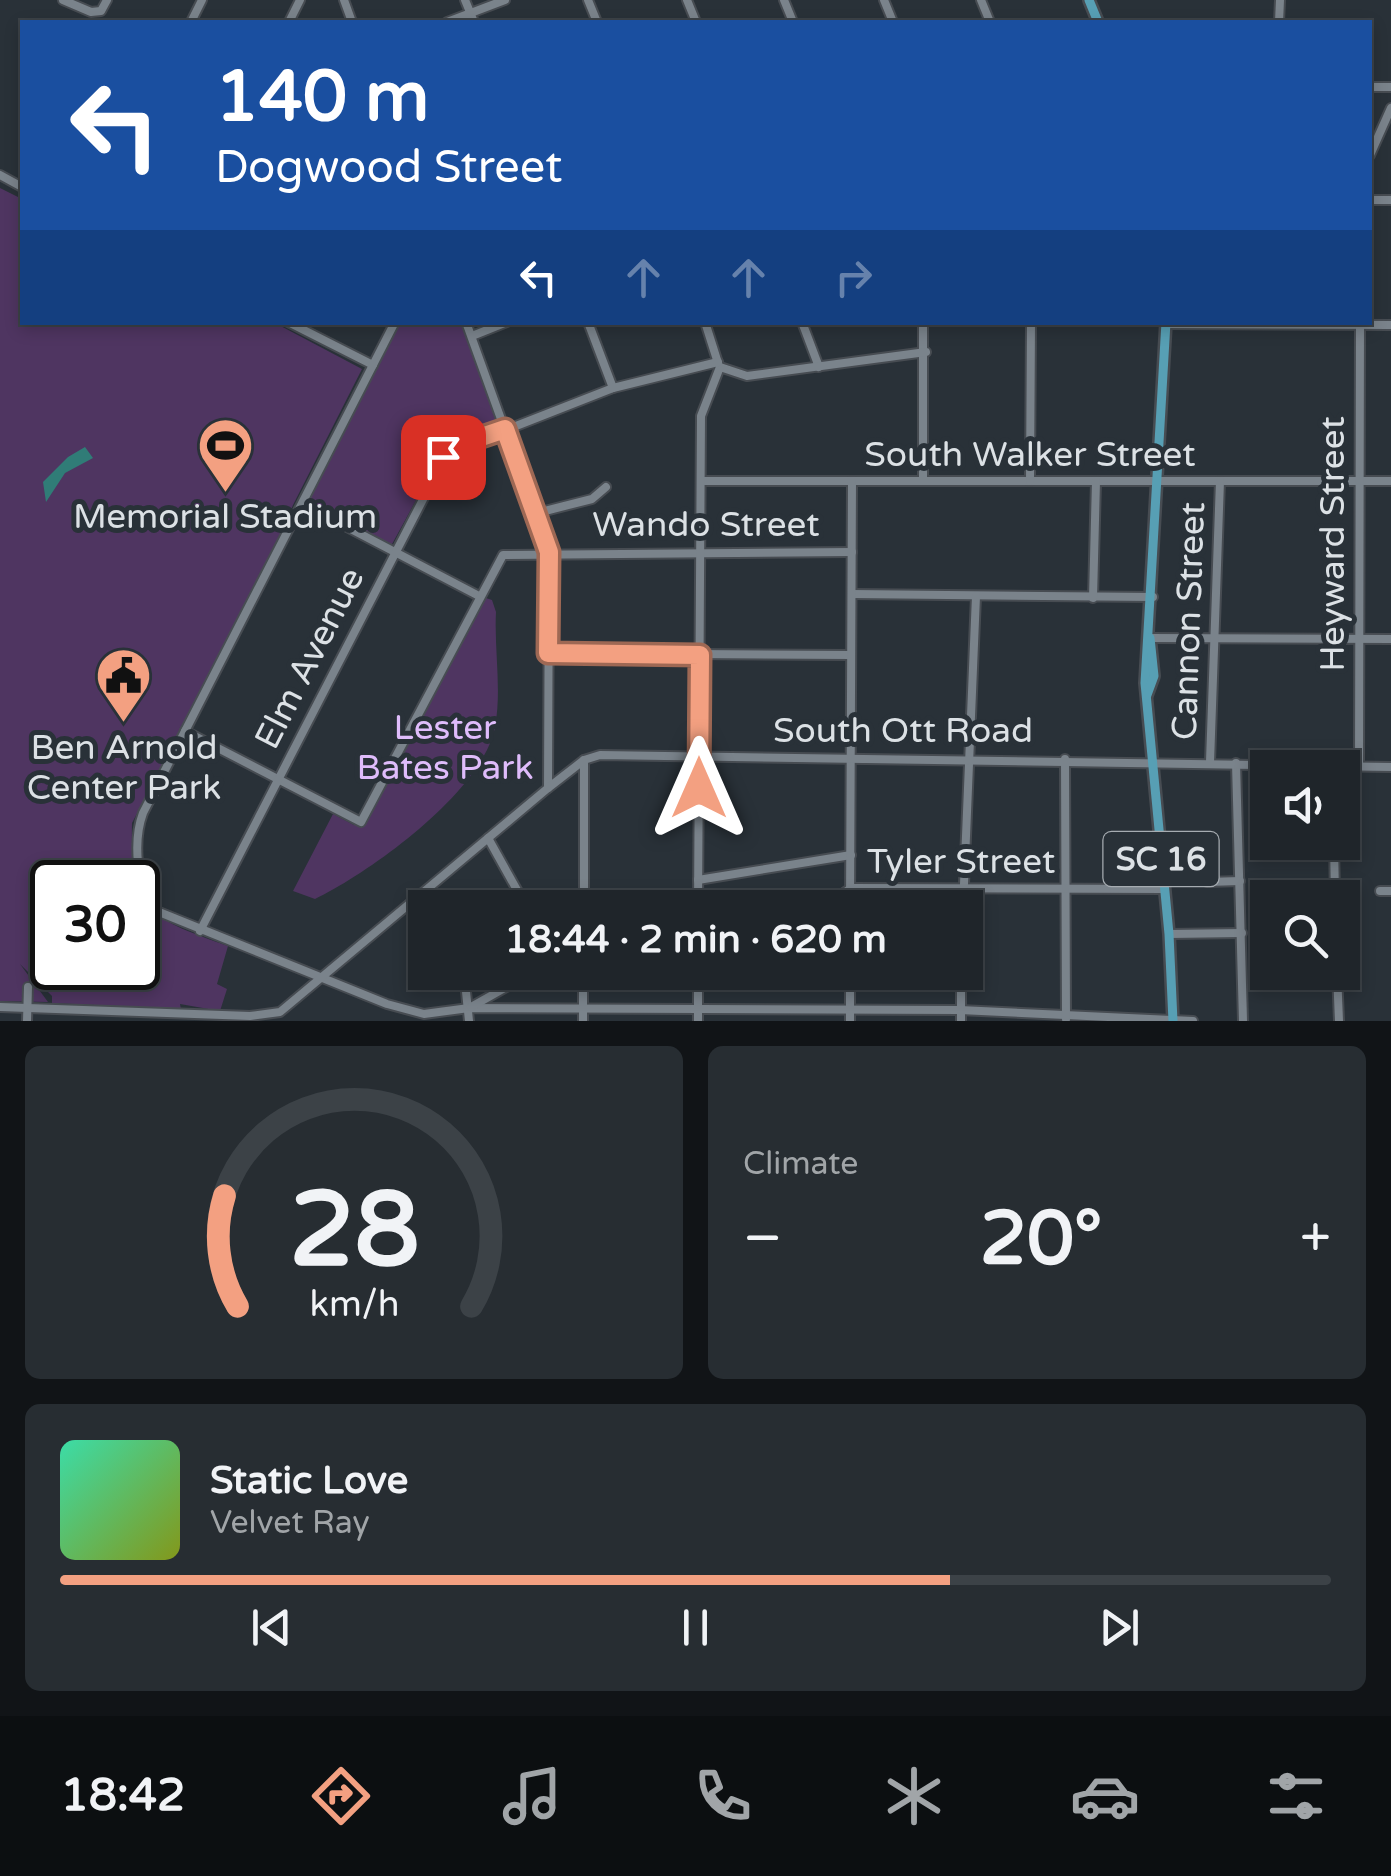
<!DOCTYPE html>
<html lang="en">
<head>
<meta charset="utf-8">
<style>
	:root { --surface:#1f252a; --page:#272d32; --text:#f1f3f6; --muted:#a1a5a8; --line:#3c4247; --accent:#f3a081 }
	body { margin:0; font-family:"Varela Round",sans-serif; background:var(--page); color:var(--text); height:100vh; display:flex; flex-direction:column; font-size:38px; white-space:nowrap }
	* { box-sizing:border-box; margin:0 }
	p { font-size:32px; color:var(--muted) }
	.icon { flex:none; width:55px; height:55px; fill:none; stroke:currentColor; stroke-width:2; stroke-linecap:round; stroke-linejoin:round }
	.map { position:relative; height:1021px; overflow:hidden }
	.side { display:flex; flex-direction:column; gap:25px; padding:25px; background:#111417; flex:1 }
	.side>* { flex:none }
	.banner { position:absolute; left:20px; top:20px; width:1352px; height:305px; border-radius:0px; box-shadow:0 5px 15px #0003,0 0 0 2px var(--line); background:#1a4fa0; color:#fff; overflow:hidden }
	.tools { position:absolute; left:1250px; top:750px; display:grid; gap:20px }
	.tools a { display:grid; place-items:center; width:110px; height:110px; border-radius:0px; background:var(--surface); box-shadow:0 5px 15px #0003,0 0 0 2px var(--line); font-size:50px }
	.speed { position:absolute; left:30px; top:860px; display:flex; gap:20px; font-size:50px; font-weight:700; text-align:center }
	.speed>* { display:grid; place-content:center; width:130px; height:130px; border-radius:50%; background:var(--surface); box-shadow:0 5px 15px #0003,0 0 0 2px var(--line); line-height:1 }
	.speed .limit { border:5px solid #111; border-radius:15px; background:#fff; color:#111 }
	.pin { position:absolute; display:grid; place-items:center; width:85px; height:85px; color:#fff; margin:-42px; border-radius:20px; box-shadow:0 5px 15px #0006 }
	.me { position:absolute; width:110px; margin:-55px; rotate:0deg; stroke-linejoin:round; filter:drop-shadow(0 0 8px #0008) }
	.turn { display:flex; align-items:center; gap:35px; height:210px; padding:0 30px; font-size:45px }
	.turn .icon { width:130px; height:130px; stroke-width:2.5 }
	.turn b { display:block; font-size:70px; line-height:85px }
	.lanes { display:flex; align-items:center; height:95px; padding:0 30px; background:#0003; justify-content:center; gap:50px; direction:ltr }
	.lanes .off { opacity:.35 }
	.big { font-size:75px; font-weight:700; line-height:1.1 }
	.side .card { flex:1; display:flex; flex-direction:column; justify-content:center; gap:15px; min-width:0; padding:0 35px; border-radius:15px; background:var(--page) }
	.side .dial { align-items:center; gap:0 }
	.dial svg { height:260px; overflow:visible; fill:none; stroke:var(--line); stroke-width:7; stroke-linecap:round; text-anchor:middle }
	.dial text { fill:var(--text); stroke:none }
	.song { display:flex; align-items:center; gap:30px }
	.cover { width:120px; height:120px; border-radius:15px; background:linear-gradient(135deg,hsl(160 70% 55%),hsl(70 70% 35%)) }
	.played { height:10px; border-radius:5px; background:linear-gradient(90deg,var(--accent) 70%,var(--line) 70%) }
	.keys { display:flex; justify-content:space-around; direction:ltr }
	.heat { display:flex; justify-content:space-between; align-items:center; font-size:55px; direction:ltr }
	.side .tiles { flex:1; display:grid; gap:25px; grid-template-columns:1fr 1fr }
	.card:last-child { grid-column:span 2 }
	.trip { position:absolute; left:408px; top:890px; width:575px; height:100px; border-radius:0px; background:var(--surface); box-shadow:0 5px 15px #0003,0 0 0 2px var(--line); font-weight:700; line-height:100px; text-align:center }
	.tab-bar { display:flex; height:160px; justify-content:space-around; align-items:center; background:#0c0f11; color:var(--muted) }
	.tab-bar .icon { width:70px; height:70px }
	.tab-bar .active { color:var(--accent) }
	.tab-bar b { font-size:45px; color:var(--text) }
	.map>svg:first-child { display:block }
	.green { fill:#4f3561; fill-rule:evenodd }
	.water { fill:#307c77 }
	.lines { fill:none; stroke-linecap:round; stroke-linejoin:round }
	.minor-casing { stroke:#474c52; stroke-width:12 }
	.major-casing { stroke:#474c52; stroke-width:14 }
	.minor { stroke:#7a838b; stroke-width:8 }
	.major { stroke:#579fb4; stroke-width:9 }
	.route-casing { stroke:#9e6854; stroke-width:25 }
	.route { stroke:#f3a081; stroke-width:18 }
	.labels { text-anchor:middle; stroke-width:10; stroke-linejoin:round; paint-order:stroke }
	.shield { fill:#293138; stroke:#a6acb1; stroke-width:2.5 }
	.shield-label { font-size:32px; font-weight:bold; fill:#dce1e5 }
	.street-label { font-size:35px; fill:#dce1e5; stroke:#293138 }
	.poi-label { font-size:35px; fill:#dce1e5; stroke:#293138 }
	.park-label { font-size:35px; fill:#dfbcfb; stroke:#293138 }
</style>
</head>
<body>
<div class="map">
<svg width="1391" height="1021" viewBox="0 0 1391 1021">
	<rect width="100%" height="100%" fill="#293138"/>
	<g class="green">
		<path d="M0 188 22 199V322L275 323 362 369 293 505 267 566 132 823C130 914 151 918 228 946L217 984 227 989 220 1011 180 1004 181 1009 52 1003V996L20 964 48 1002 0 1001ZM52 882H138V968H52Z"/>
		<polygon points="400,323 461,323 498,422 496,428 444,449 391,546 310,504 308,498"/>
		<path d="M483 597 492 600 496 612C494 649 502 690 495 727 483 791 371 872 315 899L293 891 333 814 354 825 367 820Z"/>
	</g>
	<polygon class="water" points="85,447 93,458 65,473 46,502 43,482 68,457"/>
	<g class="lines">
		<defs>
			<g id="minor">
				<polyline points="63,0 91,12 101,11 107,0"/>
				<polyline points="344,0 352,22"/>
				<polyline points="465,0 474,22"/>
				<polyline points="588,0 597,22"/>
				<polyline points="687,0 696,22"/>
				<polyline points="784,0 793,22"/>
				<polyline points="884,0 893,22"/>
				<polyline points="981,0 990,22"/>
				<polyline points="191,22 202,0"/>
				<polyline points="289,22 300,0"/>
				<polyline points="447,22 505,0"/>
				<polyline points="1279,22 1280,0"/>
				<polyline points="1370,87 1391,87"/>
				<polyline points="1370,155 1391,108"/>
				<polyline points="0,175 22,187"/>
				<polyline points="1370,200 1391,200"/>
				<polyline points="288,322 373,365"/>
				<path d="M395 322 143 813C133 840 136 887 154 910L387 1004 424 1014 469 1008 960 1010 1193 1021"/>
				<polyline points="466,322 549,552 548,788"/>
				<polyline points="588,322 613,388"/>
				<polyline points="705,322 718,363"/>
				<polyline points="802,322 819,367"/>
				<polyline points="923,322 923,481"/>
				<polyline points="1166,324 1391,325"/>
				<polyline points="472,336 507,322"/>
				<polyline points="720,367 747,376 926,352"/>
				<polyline points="701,481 1391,481"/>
				<polyline points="1030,481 1031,322"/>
				<polyline points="303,504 479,596"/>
				<polyline points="537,513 592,499 606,487"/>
				<polyline points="852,594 1153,597"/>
				<polyline points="1093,598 1096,481"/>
				<polyline points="1150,638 1391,639"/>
				<polyline points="548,653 851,655"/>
				<polyline points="185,731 361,822 503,555 852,552"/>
				<polyline points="1065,759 1066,1019"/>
				<polyline points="1210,762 1220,481"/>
				<polyline points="1236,763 1243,1021"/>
				<polyline points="1359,766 1360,322"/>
				<polyline points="488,838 527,908"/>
				<polyline points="1334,842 1335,898"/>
				<polyline points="698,880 851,855"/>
				<polyline points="1207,882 1240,881"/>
				<polyline points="1380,891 1391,891"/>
				<polyline points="584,908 584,760"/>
				<polyline points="698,908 701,416 720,367"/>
				<polyline points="762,908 831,902 851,888 1164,889"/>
				<polyline points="850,908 852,481"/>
				<polyline points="963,908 976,596"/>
				<polyline points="200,931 447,453 613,388 718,362"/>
				<polyline points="1169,934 1242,933"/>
				<polyline points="464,972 469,1021"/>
				<polyline points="1337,972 1339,1021"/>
				<polyline points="0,1007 250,1016 280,1012 548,788 584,760 600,755 1391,767"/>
				<polyline points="471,1007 533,972"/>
				<polyline points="27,1021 28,987"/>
				<polyline points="583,1021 583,972"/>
				<polyline points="698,1021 698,972"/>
				<polyline points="850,1021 850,972"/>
				<polyline points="961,1021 961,972"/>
			</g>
			<g id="major">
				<polyline points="1089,0 1098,22"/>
				<polyline points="1166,322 1145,683 1169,934 1173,1021"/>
				<polyline points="1147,695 1154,676 1150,638"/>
			</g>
		</defs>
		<use href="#minor" class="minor-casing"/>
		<use href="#major" class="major-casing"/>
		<use href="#minor" class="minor"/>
		<use href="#major" class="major"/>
	</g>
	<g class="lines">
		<defs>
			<polyline id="route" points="443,457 458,445 505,429 549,552 548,653 700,655 699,788"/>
		</defs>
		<use href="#route" class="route-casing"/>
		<use href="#route" class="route"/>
	</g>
	<defs>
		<symbol id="stadium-pin" viewBox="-11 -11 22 30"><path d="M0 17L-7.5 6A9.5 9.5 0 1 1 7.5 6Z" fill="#f3a081" stroke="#293138"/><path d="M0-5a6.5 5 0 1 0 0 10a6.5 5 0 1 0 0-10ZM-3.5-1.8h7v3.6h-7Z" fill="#111"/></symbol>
		<symbol id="civic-pin" viewBox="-11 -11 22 30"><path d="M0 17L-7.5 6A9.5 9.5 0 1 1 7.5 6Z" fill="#f3a081" stroke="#293138"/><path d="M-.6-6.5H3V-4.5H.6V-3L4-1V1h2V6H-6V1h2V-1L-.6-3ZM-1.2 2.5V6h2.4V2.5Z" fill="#111"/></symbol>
	</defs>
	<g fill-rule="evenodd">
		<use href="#stadium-pin" x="194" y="414" width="63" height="86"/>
		<use href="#civic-pin" x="92" y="644" width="63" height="86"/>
	</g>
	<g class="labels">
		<rect class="shield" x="1103.5" y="832" width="115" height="54" rx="8"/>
		<g class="shield-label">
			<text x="1161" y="870">SC 16</text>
		</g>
		<g class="street-label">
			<text x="1030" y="466">South Walker Street</text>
			<text x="706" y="536">Wando Street</text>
			<text transform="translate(1332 544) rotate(-90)" y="12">Heyward Street</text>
			<text transform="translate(1188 621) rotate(-88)" y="12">Cannon Street</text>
			<text transform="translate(309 658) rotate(-63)" y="12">Elm Avenue</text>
			<text x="903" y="742">South Ott Road</text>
			<text x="961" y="873">Tyler Street</text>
		</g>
		<g class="poi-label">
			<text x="225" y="528">Memorial Stadium</text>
			<text x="124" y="759">Ben Arnold<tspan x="124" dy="40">Center Park</tspan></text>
		</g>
		<g class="park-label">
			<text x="445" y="739">Lester<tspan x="445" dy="40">Bates Park</tspan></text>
		</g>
	</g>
</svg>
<div class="tools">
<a><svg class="icon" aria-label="sound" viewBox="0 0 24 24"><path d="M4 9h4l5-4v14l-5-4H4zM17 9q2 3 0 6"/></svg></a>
<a><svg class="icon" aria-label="search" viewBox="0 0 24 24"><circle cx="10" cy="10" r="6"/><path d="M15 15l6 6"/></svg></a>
</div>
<div class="speed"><div class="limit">30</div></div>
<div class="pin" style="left:443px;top:457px;background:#d93025"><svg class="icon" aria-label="arrive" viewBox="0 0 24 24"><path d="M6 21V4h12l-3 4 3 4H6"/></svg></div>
<svg class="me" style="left:699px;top:788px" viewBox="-20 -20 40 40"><path d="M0-17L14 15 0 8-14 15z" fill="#f3a081" stroke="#fff" stroke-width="4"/></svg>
<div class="trip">18:44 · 2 min · 620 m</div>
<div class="banner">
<div class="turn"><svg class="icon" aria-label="left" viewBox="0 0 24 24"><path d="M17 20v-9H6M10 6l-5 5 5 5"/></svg><div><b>140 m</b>Dogwood Street</div></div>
<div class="lanes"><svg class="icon" aria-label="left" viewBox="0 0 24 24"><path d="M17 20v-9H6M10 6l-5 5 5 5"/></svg><svg class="icon off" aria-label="ahead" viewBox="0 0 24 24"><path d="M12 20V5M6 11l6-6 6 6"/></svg><svg class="icon off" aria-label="ahead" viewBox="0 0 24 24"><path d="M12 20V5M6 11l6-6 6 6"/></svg><svg class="icon off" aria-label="right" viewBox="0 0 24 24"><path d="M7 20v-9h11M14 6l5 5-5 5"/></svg></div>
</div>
</div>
<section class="side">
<div class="tiles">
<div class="card dial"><svg viewBox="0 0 100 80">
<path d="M14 69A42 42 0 1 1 86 69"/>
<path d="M14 69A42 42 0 0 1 10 35" stroke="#f3a081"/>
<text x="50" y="56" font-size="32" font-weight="700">28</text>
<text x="50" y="72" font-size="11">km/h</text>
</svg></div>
<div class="card"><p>Climate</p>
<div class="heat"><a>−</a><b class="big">20°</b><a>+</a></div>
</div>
<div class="card">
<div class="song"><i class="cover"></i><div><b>Static Love</b><p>Velvet Ray</p></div></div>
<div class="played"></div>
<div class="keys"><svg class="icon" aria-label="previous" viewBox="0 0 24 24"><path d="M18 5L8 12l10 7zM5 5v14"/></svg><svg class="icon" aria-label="pause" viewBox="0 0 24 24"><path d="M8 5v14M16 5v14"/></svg><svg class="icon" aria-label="next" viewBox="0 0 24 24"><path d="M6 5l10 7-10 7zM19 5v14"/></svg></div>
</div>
</div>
</section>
<nav class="tab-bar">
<b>18:42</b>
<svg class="icon active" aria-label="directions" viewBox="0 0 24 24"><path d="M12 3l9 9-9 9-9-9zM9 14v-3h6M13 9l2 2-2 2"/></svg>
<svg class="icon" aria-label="music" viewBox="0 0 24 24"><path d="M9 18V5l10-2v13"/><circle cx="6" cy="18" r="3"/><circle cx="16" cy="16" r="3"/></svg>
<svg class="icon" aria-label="phone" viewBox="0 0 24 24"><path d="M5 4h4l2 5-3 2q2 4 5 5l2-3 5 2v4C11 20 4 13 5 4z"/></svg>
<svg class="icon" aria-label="climate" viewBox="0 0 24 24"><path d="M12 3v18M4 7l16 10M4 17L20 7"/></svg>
<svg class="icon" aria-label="car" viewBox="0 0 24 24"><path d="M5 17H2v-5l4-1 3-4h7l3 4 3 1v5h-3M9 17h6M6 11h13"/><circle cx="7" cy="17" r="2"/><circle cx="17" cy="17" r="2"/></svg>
<svg class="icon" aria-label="filters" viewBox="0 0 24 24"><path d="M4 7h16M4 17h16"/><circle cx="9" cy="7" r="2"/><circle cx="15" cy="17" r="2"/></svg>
</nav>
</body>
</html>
